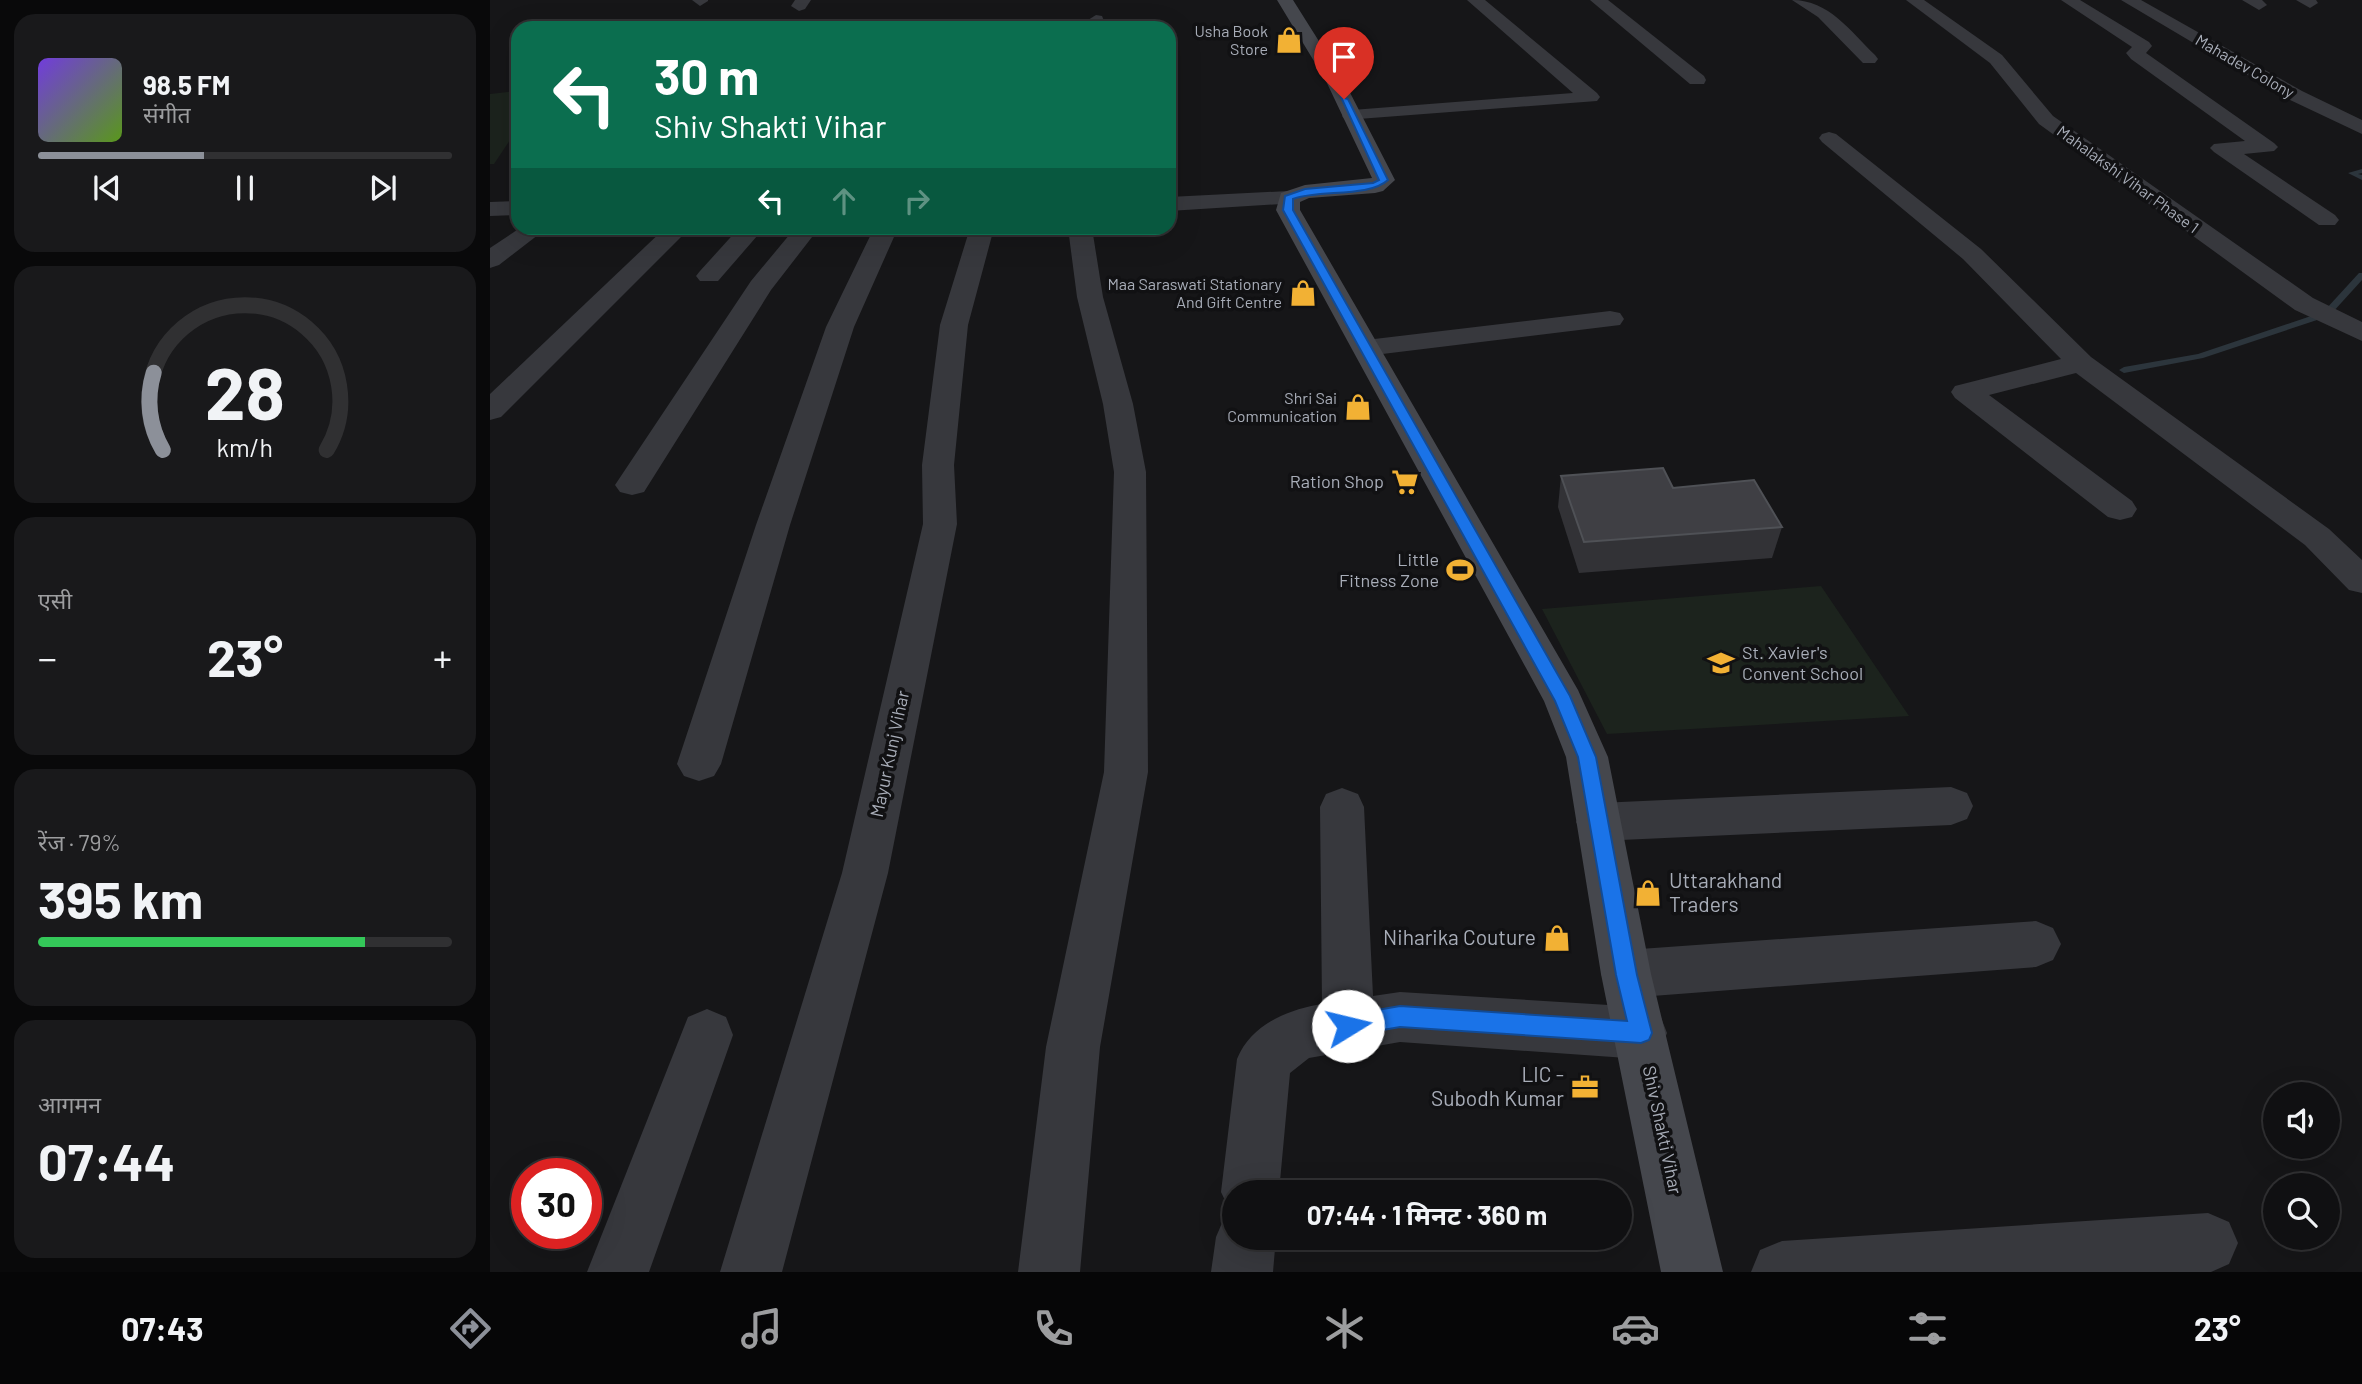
<!DOCTYPE html>
<html lang="hi">
<head>
<meta charset="utf-8">
<style>
	:root { --surface:#101012; --page:#19191b; --text:#f1f3f6; --muted:#9c9d9f; --line:#303032; --accent:#8c9099 }
	body { margin:0; font-family:Barlow,"Noto Sans Devanagari",sans-serif; background:var(--page); color:var(--text); height:100vh; display:flex; flex-direction:column; font-size:26px; white-space:nowrap }
	* { box-sizing:border-box; margin:0 }
	p { font-size:23px; color:var(--muted) }
	.icon { flex:none; width:38px; height:38px; fill:none; stroke:currentColor; stroke-width:2; stroke-linecap:round; stroke-linejoin:round }
	.map { position:relative; flex:1; overflow:hidden }
	.panel { display:flex; flex-direction:column; gap:14px; padding:14px; background:#09090a; width:490px }
	.panel>* { flex:none }
	.top-card { position:absolute; left:21px; top:21px; width:665px; height:214px; border-radius:21px; box-shadow:0 7px 28px #0002,0 0 0 2px var(--line); background:#0b6e4f; color:#fff; overflow:hidden }
	.controls { position:absolute; left:1773px; top:1082px; display:grid; gap:14px }
	.controls a { display:grid; place-items:center; width:77px; height:77px; border-radius:50%; background:var(--surface); box-shadow:0 7px 28px #0002,0 0 0 2px var(--line); font-size:35px }
	.speed { position:absolute; left:21px; top:1158px; display:flex; gap:14px; font-size:35px; font-weight:700; text-align:center }
	.speed>* { display:grid; place-content:center; width:91px; height:91px; border-radius:50%; background:var(--surface); box-shadow:0 7px 28px #0002,0 0 0 2px var(--line); line-height:1 }
	.speed .limit { border:10px solid #d22; background:#fff; color:#111 }
	.pin { position:absolute; display:grid; place-items:center; width:60px; height:60px; color:#fff; margin:-72px -30px; border-radius:50% 50% 50% 0; rotate:-45deg; box-shadow:0 0 7px #0007 }
	.pin .icon { rotate:45deg }
	.me { position:absolute; width:77px; margin:-38px; rotate:81deg; stroke-linejoin:round; filter:drop-shadow(0 0 5px #0008) }
	.turn { display:flex; align-items:center; gap:24px; height:147px; padding:0 28px; font-size:32px }
	.turn .icon { width:91px; height:91px; stroke-width:2.5 }
	.turn b { display:block; font-size:49px; line-height:60px }
	.lanes { display:flex; align-items:center; height:66px; padding:0 28px; background:#0003; justify-content:center; gap:35px; direction:ltr }
	.lanes .off { opacity:.35 }
	.big { font-size:52px; font-weight:700; line-height:1.1 }
	.panel .widget { flex:1; display:flex; flex-direction:column; justify-content:center; gap:10px; min-width:0; padding:0 24px; border-radius:21px; background:var(--page) }
	.panel .dial { align-items:center; gap:0 }
	.dial svg { height:182px; overflow:visible; fill:none; stroke:var(--line); stroke-width:7; stroke-linecap:round; text-anchor:middle }
	.dial text { fill:var(--text); stroke:none }
	.song { display:flex; align-items:center; gap:21px }
	.cover { width:84px; height:84px; border-radius:10px; background:linear-gradient(135deg,hsl(260 70% 55%),hsl(90 70% 35%)) }
	.played { height:7px; border-radius:4px; background:linear-gradient(90deg,var(--accent) 40%,var(--line) 40%) }
	.keys { display:flex; justify-content:space-around; direction:ltr }
	.heat { display:flex; justify-content:space-between; align-items:center; font-size:38px; direction:ltr }
	.charge { height:10px; border-radius:5px; background:linear-gradient(90deg,#34c759 79%,var(--line) 0) }
	.trip { position:absolute; left:732px; top:1180px; width:410px; height:70px; border-radius:35px; background:var(--surface); box-shadow:0 7px 28px #0002,0 0 0 2px var(--line); font-weight:700; line-height:70px; text-align:center }
	.dock { display:flex; height:112px; justify-content:space-around; align-items:center; background:#060607; color:var(--muted) }
	.dock .icon { width:49px; height:49px }
	.dock .active { color:var(--accent) }
	.dock b { font-size:32px; color:var(--text) }
	main { display:flex; flex:1; min-height:0 }
	.map>svg:first-child { display:block }
	.green { fill:#1c231d }
	.lines { fill:none; stroke-linecap:round; stroke-linejoin:round }
	.stream { fill:#2c353c; fill-rule:evenodd }
	.street { fill:#37383d; fill-rule:evenodd }
	.secondary { fill:#45474d; fill-rule:evenodd }
	.wall { fill:#323236 }
	.building { fill:#3f3f44; stroke:#4f5156; stroke-width:2 }
	.route { fill:#1a73e8; stroke:#114b97; stroke-width:2 }
	.labels { text-anchor:middle; stroke-width:7; stroke-linejoin:round; paint-order:stroke }
	.far-poi-label { font-size:16px; fill:#a8adb8; stroke:#111113; text-anchor:end }
	.far-street-label { font-size:16px; fill:#a8adb8; stroke:#111113 }
	.poi-label { font-size:18px; fill:#a8adb8; stroke:#111113; text-anchor:end }
	.street-label { font-size:18px; fill:#a8adb8; stroke:#111113 }
	.near-poi-label { font-size:21px; fill:#a8adb8; stroke:#111113; text-anchor:end }
</style>
</head>
<body>
<main>
<section class="panel">
<div class="widget">
<div class="song"><i class="cover"></i><div><b>98.5 FM</b><p>संगीत</p></div></div>
<div class="played"></div>
<div class="keys"><svg class="icon" aria-label="previous" viewBox="0 0 24 24"><path d="M18 5L8 12l10 7zM5 5v14"/></svg><svg class="icon" aria-label="pause" viewBox="0 0 24 24"><path d="M8 5v14M16 5v14"/></svg><svg class="icon" aria-label="next" viewBox="0 0 24 24"><path d="M6 5l10 7-10 7zM19 5v14"/></svg></div>
</div>
<div class="widget dial"><svg viewBox="0 0 100 80">
<path d="M14 69A42 42 0 1 1 86 69"/>
<path d="M14 69A42 42 0 0 1 10 35" stroke="#8c9099"/>
<text x="50" y="56" font-size="32" font-weight="700">28</text>
<text x="50" y="72" font-size="11">km/h</text>
</svg></div>
<div class="widget"><p>एसी</p>
<div class="heat"><a>−</a><b class="big">23°</b><a>+</a></div>
</div>
<div class="widget"><p>रेंज · 79%</p><b class="big">395 km</b><div class="charge"></div></div>
<div class="widget"><p>आगमन</p><b class="big">07:44</b></div>
</section>
<div class="map">
<svg width="1872" height="1272" viewBox="0 0 1872 1272">
	<rect width="100%" height="100%" fill="#161618"/>
	<g class="green">
		<polygon points="28,91 28,128 4,164 0,164 0,94"/>
		<polygon points="1331,586 1419,716 1117,734 1052,609"/>
	</g>
	<g class="lines">
		<g class="stream">
			<polygon points="1872,169 1872,173 1868,174 1872,175 1872,180 1858,173"/>
			<polygon points="1869,273 1872,273 1872,280 1842,313 1836,313 1836,309"/>
			<polygon points="1824,315 1828,318 1827,320 1713,358 1634,373 1629,370 1634,367 1708,354"/>
		</g>
		<g class="street">
			<polygon points="202,0 218,0 218,1 210,6"/>
			<polygon points="305,0 321,0 315,9 309,11 301,6"/>
			<polygon points="977,0 995,0 1107,93 1110,97 1107,101 855,120 852,116 855,112 862,110 1083,93"/>
			<polygon points="1100,0 1118,0 1214,76 1216,80 1214,84 1200,84"/>
			<path d="M1302 0C1339 0 1360 31 1385 55L1388 59 1385 63H1373L1328 17Z"/>
			<polygon points="1416,0 1434,0 1512,55 1563,116 1823,298 1872,322 1872,341 1805,310 1549,124 1500,63"/>
			<polygon points="1571,0 1590,0 1659,42 1662,46 1656,53 1784,143 1788,147 1784,151 1754,154 1845,215 1849,220 1845,225 1829,225 1724,152 1720,148 1724,144 1755,141 1641,59 1636,53 1642,47"/>
			<polygon points="1631,0 1651,0 1812,91 1872,120 1872,134 1798,99"/>
			<polygon points="1752,0 1772,0 1777,5 1769,10"/>
			<polygon points="1806,0 1826,0 1828,3 1820,8"/>
			<polygon points="606,15 612,16 617,28 601,28 598,20"/>
			<polygon points="1339,132 1346,134 1491,249 1601,357 1839,529 1872,560 1872,593 1859,590 1815,545 1586,373 1499,395 1642,501 1647,509 1642,517 1630,520 1618,517 1465,398 1461,392 1465,386 1571,359 1473,259 1332,142 1329,138 1332,134"/>
			<polygon points="799,191 810,198 807,203 679,211 679,197"/>
			<polygon points="28,201 28,215 0,216 0,202"/>
			<polygon points="30,228 57,228 9,265 0,268 0,248"/>
			<polygon points="175,228 200,228 11,417 0,420 0,394"/>
			<polygon points="249,228 274,228 228,281 210,281 206,276 210,271"/>
			<polygon points="305,228 329,228 281,290 154,492 142,495 130,492 125,485 261,281"/>
			<polygon points="384,228 408,228 364,327 300,525 231,764 224,776 209,781 194,776 187,764 266,525 336,327"/>
			<polygon points="480,228 504,228 478,325 464,465 467,524 398,873 292,1272 230,1272 352,873 433,524 432,465 450,325"/>
			<polygon points="578,228 602,228 613,297 643,404 656,472 658,772 610,1047 590,1272 528,1272 556,1047 614,772 624,472 613,404 587,297"/>
			<polygon points="1120,311 1130,313 1134,319 1130,325 876,356 866,354 862,348 866,342 876,340"/>
			<polygon points="1461,787 1477,793 1483,806 1477,819 1461,825 1109,841 1093,835 1086,822 1093,809 1109,803"/>
			<path d="M852 788 868 794 874 807 883 996 910 992 1151 1007 1170 1015 1177 1033 1170 1051 1151 1059 910 1042 819 1058 800 1073 789 1192H744V1237H786L783 1272H721L726 1237 735 1216 741 1213 731 1192 747 1059C761 1025 796 1010 832 1004L830 807 836 794Z"/>
			<polygon points="1546,921 1563,928 1571,944 1563,960 1546,967 1136,998 1118,991 1111,974 1118,957 1136,950"/>
			<polygon points="217,1009 236,1017 243,1035 159,1272 97,1272 198,1017"/>
			<polygon points="1718,1213 1739,1222 1748,1243 1739,1264 1721,1272 1261,1272 1270,1250 1292,1241"/>
		</g>
		<polygon class="secondary" points="787,0 803,0 854,81 905,180 893,191 885,193 819,198 810,202 810,210 1088,690 1118,757 1161,974 1233,1272 1171,1272 1111,974 1076,757 1054,701 786,210 791,193 815,185 882,178 836,81"/>
	</g>
	<polygon class="wall" points="1071,476 1183,488 1292,527 1282,558 1089,573 1068,507"/>
	<polygon class="building" points="1173,468 1183,488 1264,480 1292,527 1094,542 1071,476"/>
	<path class="route" d="M851 97 858 99 898 180C878 198 830 189 803 199V210L1080 696 1106 757 1147 975 1162 1033 1159 1040 1151 1043 910 1027 858 1036 850 1033 847 1026 850 1018 858 1015 910 1006 1137 1021 1126 975 1088 757 1065 701 793 210 795 196 815 189 883 183 889 180Z"/>
	<defs>
		<symbol id="shop-bare" viewBox="-9 -9 18 18"><path d="M-5-2.5h2.3a2.7 3.5 0 0 1 5.4 0H5L5.5 6h-11ZM-1.5-2.5h3a1.5 2.3 0 0 0-3 0Z" fill="#f2b134" stroke="#111113" stroke-width="2.5" paint-order="stroke"/></symbol>
		<symbol id="supermarket-bare" viewBox="-9 -9 18 18"><path d="M-6-5.5h2.5l.6 2H6L4.5 2H-2.5L-4.4-4H-6ZM-1.5 3.2a1.3 1.3 0 1 0 .1 0ZM3 3.2a1.3 1.3 0 1 0 .1 0Z" fill="#f2b134" stroke="#111113" stroke-width="2.5" paint-order="stroke"/></symbol>
		<symbol id="stadium-bare" viewBox="-9 -9 18 18"><path d="M0-5a6.5 5 0 1 0 0 10a6.5 5 0 1 0 0-10ZM-3.5-1.8h7v3.6h-7Z" fill="#f2b134" stroke="#111113" stroke-width="2.5" paint-order="stroke"/></symbol>
		<symbol id="school-bare" viewBox="-9 -9 18 18"><path d="M0-5L7-2L0 1L-7-2ZM-4 1L0 2.5L4 1V4Q0 6-4 4Z" fill="#f2b134" stroke="#111113" stroke-width="2.5" paint-order="stroke"/></symbol>
		<symbol id="office-bare" viewBox="-9 -9 18 18"><path d="M-6-3h4V-5.5h4V-3h4V5H-6ZM-1-4.5V-3h2v-1.5ZM-6 0V1H6V0Z" fill="#f2b134" stroke="#111113" stroke-width="2.5" paint-order="stroke"/></symbol>
	</defs>
	<g fill-rule="evenodd">
		<use href="#shop-bare" x="780" y="21" width="38" height="38"/>
		<use href="#shop-bare" x="794" y="274" width="38" height="38"/>
		<use href="#shop-bare" x="849" y="388" width="38" height="38"/>
		<use href="#supermarket-bare" x="896" y="463" width="38" height="38"/>
		<use href="#stadium-bare" x="951" y="551" width="38" height="38"/>
		<use href="#school-bare" x="1212" y="644" width="38" height="38"/>
		<use href="#shop-bare" x="1139" y="874" width="38" height="38"/>
		<use href="#shop-bare" x="1048" y="919" width="38" height="38"/>
		<use href="#office-bare" x="1076" y="1068" width="38" height="38"/>
	</g>
	<g class="labels">
		<g class="far-poi-label">
			<text x="778" y="37">Usha Book<tspan x="778" dy="18">Store</tspan></text>
			<text x="792" y="290">Maa Saraswati Stationary<tspan x="792" dy="18">And Gift Centre</tspan></text>
			<text x="847" y="404">Shri Sai<tspan x="847" dy="18">Communication</tspan></text>
		</g>
		<g class="far-street-label">
			<text transform="translate(1755 66) rotate(30)" y="6">Mahadev Colony</text>
			<text transform="translate(1638 179) rotate(36)" y="6">Mahalakshi Vihar Phase 1</text>
		</g>
		<g class="poi-label">
			<text x="894" y="488">Ration Shop</text>
			<text x="949" y="566">Little<tspan x="949" dy="21">Fitness Zone</tspan></text>
			<text x="1252" y="659" text-anchor="start">St. Xavier's<tspan x="1252" dy="21">Convent School</tspan></text>
		</g>
		<g class="street-label">
			<text transform="translate(400 754) rotate(-78)" y="6">Mayur Kunj Vihar</text>
			<text transform="translate(1172 1130) rotate(78)" y="6">Shiv Shakti Vihar</text>
		</g>
		<g class="near-poi-label">
			<text x="1179" y="888" text-anchor="start">Uttarakhand<tspan x="1179" dy="24">Traders</tspan></text>
			<text x="1046" y="945">Niharika Couture</text>
			<text x="1074" y="1082">LIC -<tspan x="1074" dy="24">Subodh Kumar</tspan></text>
		</g>
	</g>
</svg>
<div class="controls">
<a><svg class="icon" aria-label="sound" viewBox="0 0 24 24"><path d="M4 9h4l5-4v14l-5-4H4zM17 9q2 3 0 6"/></svg></a>
<a><svg class="icon" aria-label="search" viewBox="0 0 24 24"><circle cx="10" cy="10" r="6"/><path d="M15 15l6 6"/></svg></a>
</div>
<div class="speed"><div class="limit">30</div></div>
<div class="pin" style="left:854px;top:99px;background:#d93025"><svg class="icon" aria-label="arrive" viewBox="0 0 24 24"><path d="M6 21V4h12l-3 4 3 4H6"/></svg></div>
<svg class="me" style="left:858px;top:1026px" viewBox="-20 -20 40 40"><circle r="19" fill="#fff"/><path d="M0-13L10 11 0 6-10 11z" fill="#1a73e8"/></svg>
<div class="trip">07:44 · 1 मिनट · 360 m</div>
<div class="top-card">
<div class="turn"><svg class="icon" aria-label="left" viewBox="0 0 24 24"><path d="M17 20v-9H6M10 6l-5 5 5 5"/></svg><div><b>30 m</b>Shiv Shakti Vihar</div></div>
<div class="lanes"><svg class="icon" aria-label="left" viewBox="0 0 24 24"><path d="M17 20v-9H6M10 6l-5 5 5 5"/></svg><svg class="icon off" aria-label="ahead" viewBox="0 0 24 24"><path d="M12 20V5M6 11l6-6 6 6"/></svg><svg class="icon off" aria-label="right" viewBox="0 0 24 24"><path d="M7 20v-9h11M14 6l5 5-5 5"/></svg></div>
</div>
</div>
</main>
<nav class="dock">
<b>07:43</b>
<svg class="icon active" aria-label="directions" viewBox="0 0 24 24"><path d="M12 3l9 9-9 9-9-9zM9 14v-3h6M13 9l2 2-2 2"/></svg>
<svg class="icon" aria-label="music" viewBox="0 0 24 24"><path d="M9 18V5l10-2v13"/><circle cx="6" cy="18" r="3"/><circle cx="16" cy="16" r="3"/></svg>
<svg class="icon" aria-label="phone" viewBox="0 0 24 24"><path d="M5 4h4l2 5-3 2q2 4 5 5l2-3 5 2v4C11 20 4 13 5 4z"/></svg>
<svg class="icon" aria-label="climate" viewBox="0 0 24 24"><path d="M12 3v18M4 7l16 10M4 17L20 7"/></svg>
<svg class="icon" aria-label="car" viewBox="0 0 24 24"><path d="M5 17H2v-5l4-1 3-4h7l3 4 3 1v5h-3M9 17h6M6 11h13"/><circle cx="7" cy="17" r="2"/><circle cx="17" cy="17" r="2"/></svg>
<svg class="icon" aria-label="filters" viewBox="0 0 24 24"><path d="M4 7h16M4 17h16"/><circle cx="9" cy="7" r="2"/><circle cx="15" cy="17" r="2"/></svg>
<b>23°</b>
</nav>
</body>
</html>
